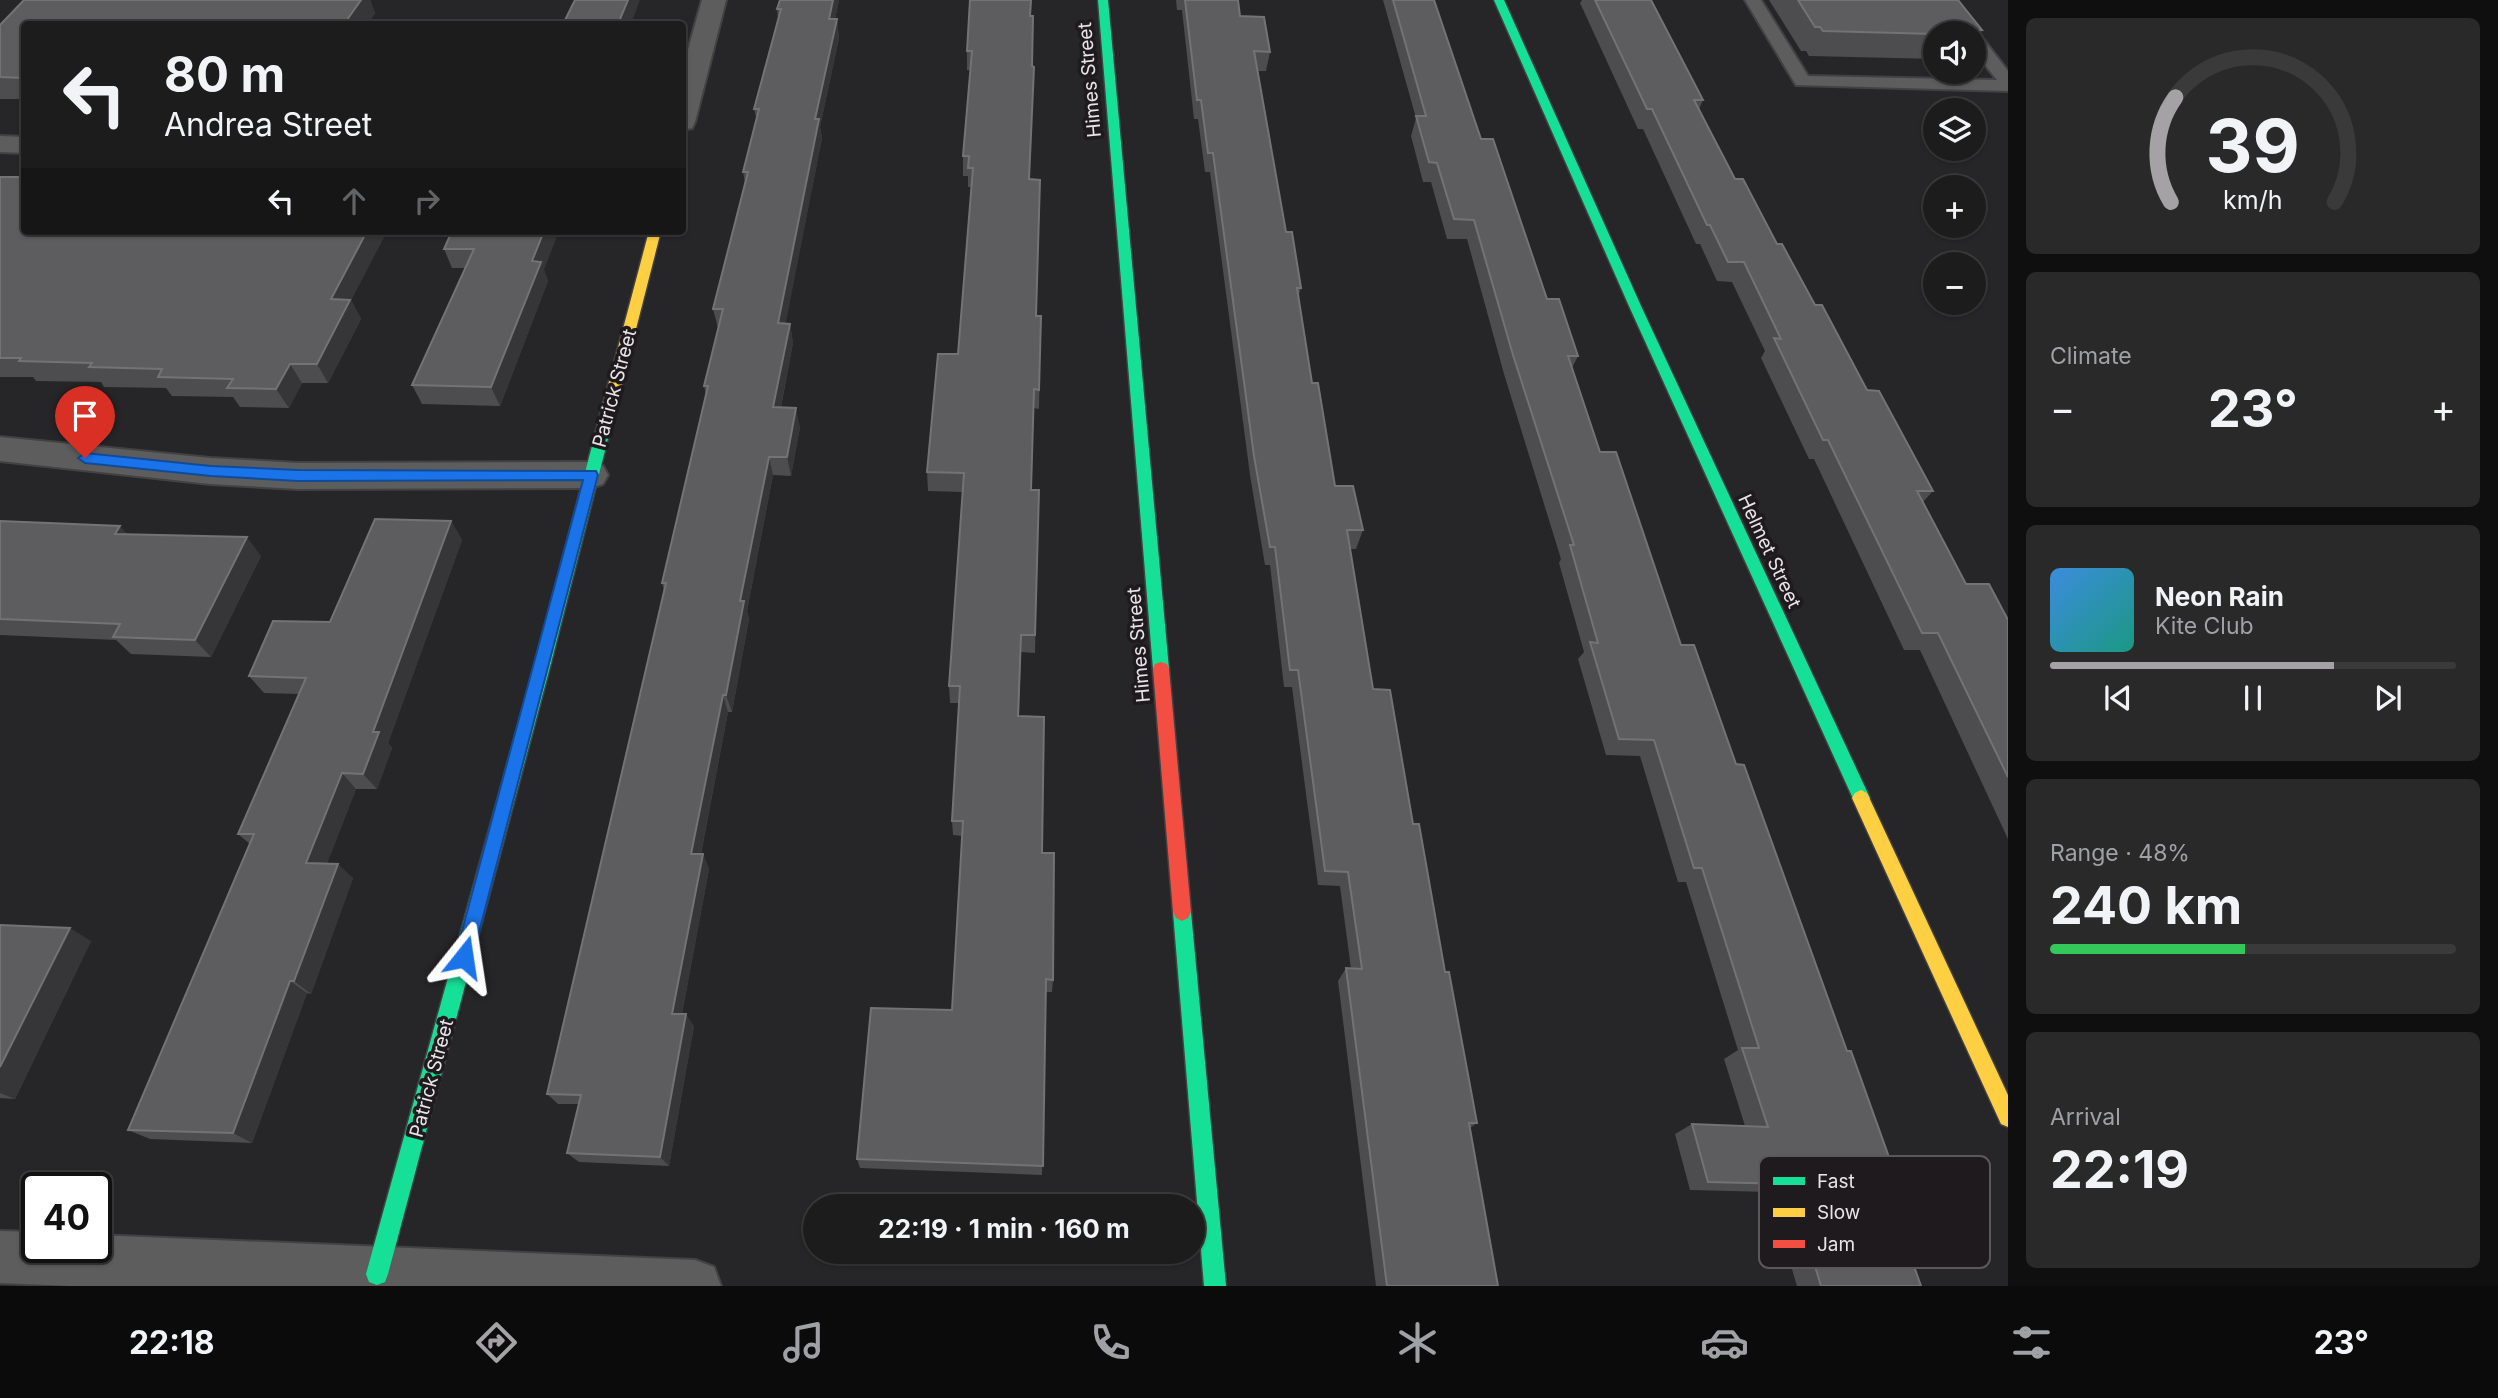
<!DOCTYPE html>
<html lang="en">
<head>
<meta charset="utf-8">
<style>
	:root { --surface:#1c1c1d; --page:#29292a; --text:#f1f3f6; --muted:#a0a1a4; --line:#3a3a3b; --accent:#a4a2a4 }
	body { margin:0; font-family:Inter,sans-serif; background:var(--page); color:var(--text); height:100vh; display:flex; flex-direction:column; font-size:26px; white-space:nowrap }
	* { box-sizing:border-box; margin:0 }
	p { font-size:23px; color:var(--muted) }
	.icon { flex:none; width:38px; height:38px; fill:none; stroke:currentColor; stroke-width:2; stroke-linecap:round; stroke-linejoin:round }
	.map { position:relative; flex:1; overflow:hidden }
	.side { display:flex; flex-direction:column; gap:18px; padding:18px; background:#0f0f10; width:490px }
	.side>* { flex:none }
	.banner { position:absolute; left:21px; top:21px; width:665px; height:214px; border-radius:7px; box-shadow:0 2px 5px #0004,0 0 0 2px var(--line); background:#1c1c1d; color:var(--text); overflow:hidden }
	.fabs { position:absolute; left:1923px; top:21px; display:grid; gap:14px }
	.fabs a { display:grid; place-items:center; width:63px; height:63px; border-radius:50%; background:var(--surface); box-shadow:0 2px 5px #0004,0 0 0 2px var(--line); font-size:35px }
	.speed { position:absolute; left:21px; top:1172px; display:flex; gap:14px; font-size:35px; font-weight:700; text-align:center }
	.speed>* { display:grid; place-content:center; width:91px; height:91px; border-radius:50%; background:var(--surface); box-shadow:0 2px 5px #0004,0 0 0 2px var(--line); line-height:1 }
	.speed .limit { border:4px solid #111; border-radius:10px; background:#fff; color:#111 }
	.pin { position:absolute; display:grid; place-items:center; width:60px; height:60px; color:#fff; margin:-72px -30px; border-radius:50% 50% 50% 0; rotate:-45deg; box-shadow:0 0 7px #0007 }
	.pin .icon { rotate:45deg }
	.me { position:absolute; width:77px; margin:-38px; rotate:15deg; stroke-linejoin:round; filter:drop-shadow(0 0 5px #0008) }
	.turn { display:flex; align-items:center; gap:24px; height:147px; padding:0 28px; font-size:32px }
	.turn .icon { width:91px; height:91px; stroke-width:2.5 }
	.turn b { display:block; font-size:49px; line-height:60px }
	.lanes { display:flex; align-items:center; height:66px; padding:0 28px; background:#0003; justify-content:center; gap:35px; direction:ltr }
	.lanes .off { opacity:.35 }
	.big { font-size:52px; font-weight:700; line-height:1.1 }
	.side .tile { flex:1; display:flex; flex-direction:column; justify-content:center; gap:10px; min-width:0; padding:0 24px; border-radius:10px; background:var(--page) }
	.side .dial { align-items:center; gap:0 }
	.dial svg { height:182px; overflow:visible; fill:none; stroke:var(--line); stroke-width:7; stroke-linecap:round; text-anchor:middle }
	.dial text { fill:var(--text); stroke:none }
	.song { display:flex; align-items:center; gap:21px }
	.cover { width:84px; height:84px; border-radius:10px; background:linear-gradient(135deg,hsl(210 70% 55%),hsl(170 70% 35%)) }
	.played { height:7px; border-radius:4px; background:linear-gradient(90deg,var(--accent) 70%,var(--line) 70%) }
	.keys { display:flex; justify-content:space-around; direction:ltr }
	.heat { display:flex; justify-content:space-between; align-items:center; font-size:38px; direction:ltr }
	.charge { height:10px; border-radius:5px; background:linear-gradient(90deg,#34c759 48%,var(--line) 0) }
	.trip { position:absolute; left:803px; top:1194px; width:402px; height:70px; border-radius:35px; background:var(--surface); box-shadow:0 2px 5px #0004,0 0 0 2px var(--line); font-weight:700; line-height:70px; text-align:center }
	.menu { display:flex; height:112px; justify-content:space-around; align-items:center; background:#0b0b0c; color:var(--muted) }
	.menu .icon { width:49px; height:49px }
	.menu .active { color:var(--accent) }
	.menu b { font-size:32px; color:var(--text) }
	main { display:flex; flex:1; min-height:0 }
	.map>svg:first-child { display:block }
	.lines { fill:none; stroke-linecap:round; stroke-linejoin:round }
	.lane-casing { stroke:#424143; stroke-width:4 }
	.street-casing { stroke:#424143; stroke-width:4 }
	.fast-casing { stroke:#424143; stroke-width:3 }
	.slow-casing { stroke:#424143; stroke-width:3 }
	.jam-casing { stroke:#424143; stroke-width:3 }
	.lane { fill:#5e5d5e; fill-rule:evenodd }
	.street { fill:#5e5d5e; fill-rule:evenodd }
	.fast { fill:#16e098; fill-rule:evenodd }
	.slow { fill:#ffcf43; fill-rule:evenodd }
	.jam { fill:#f24e42; fill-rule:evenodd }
	.wall { fill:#4d4c4e }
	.shaded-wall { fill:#363537 }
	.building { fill:#5d5c5e; stroke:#737274; stroke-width:2 }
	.route { fill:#1a73e8; stroke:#114b97; stroke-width:2 }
	.labels { text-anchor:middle; stroke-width:7; stroke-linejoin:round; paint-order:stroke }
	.street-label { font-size:19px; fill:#e8e5e8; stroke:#1e1a1e }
	.key { fill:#1e1a1e; stroke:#5b575b; stroke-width:2 }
	.key-label { font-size:19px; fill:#e8e5e8 }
</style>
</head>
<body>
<main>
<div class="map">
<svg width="2008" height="1286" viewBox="0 0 2008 1286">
	<rect width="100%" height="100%" fill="#262527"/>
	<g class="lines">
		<defs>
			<polygon id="lane" points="1745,0 1761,0 1808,76 1997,80 1974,51 1974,34 1980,35 2008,71 2008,91 1796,85"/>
			<g id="street">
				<polygon points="702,0 726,0 695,122 692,128 682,130 682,71"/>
				<polygon points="0,136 24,137 24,153 0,152"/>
				<polygon points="0,437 210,458 298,463 591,462 603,466 608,475 603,484 591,488 298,489 210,484 0,461"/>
				<polygon points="0,1231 37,1232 37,1248 96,1248 96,1235 695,1260 714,1267 721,1286 70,1286 0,1283"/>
			</g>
			<g id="fast">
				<polygon points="1098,0 1108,0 1169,669 1167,674 1155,674 1153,669"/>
				<polygon points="1494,0 1504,0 1641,306 1870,798 1867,803 1861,806 1855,803 1629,306"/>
				<polygon points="605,418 612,423 550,667 388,1274 385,1282 377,1285 369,1282 366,1274 534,667 598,423"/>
				<polygon points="1182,903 1188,906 1191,912 1226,1286 1204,1286 1173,912 1176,906"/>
			</g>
			<g id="slow">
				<polygon points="649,231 661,231 612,423 605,428 598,423"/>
				<polygon points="1861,790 1867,793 2008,1095 2008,1127 2001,1124 1852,798 1855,793"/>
			</g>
			<polygon id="jam" points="1161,662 1167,664 1169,669 1191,912 1188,918 1182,921 1176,918 1173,912 1153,669 1155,664"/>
		</defs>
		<use href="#lane" class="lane-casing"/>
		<use href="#street" class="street-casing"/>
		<use href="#fast" class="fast-casing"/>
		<use href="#slow" class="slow-casing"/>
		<use href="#jam" class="jam-casing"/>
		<use href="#lane" class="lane"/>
		<use href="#street" class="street"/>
		<use href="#fast" class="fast"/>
		<use href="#slow" class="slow"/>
		<use href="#jam" class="jam"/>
	</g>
	<g class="wall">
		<polygon points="361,0 370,0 375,13 368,24 24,24 24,99 0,99 0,25"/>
		<polygon points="780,0 839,0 835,19 837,19 839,38 820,127 822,138 785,324 790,324 793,343 781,407 800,427 791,476 773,475 747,611 749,619 732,712 728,712 701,854 703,854 709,869 682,1014 694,1026 669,1166 579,1162 567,1153 579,1104 558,1104 547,1094 664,590 662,583 706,395 704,386 718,328 713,309 745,183 743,172 757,121 754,109 778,20 777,9"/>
		<polygon points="1031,0 1029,179 1036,316 1041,316 1039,409 1033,408 1031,490 1039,490 1035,653 1021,652 1019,716 1042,853 1053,980 1052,992 1046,992 1042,1175 860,1168 857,1159 952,1010 962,836 953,835 952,821 959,703 950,703 949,686 963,492 928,491 927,472 958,354 972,187 968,187 968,176 963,176 963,156 971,70 967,70 967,51"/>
		<polygon points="1176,0 1238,0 1240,16 1270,52 1266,71 1258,71 1286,232 1301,288 1298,297 1312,383 1335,486 1363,530 1356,549 1350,549 1373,689 1413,824 1477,1123 1470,1128 1498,1286 1376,1286 1338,981 1346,968 1351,969 1340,886 1318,885 1292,687 1284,687 1270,565 1265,565 1250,475 1210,172 1205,172 1198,119 1194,119 1182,10 1177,10"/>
		<polygon points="1383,0 1434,0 1481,139 1547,299 1578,356 1572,368 1600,452 1681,645 1736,764 1900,1188 1888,1192 1921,1286 1797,1286 1769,1192 1690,1190 1675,1134 1692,1124 1745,1126 1724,1059 1738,1050 1686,882 1678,882 1640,756 1606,755 1578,659 1584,652 1559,563 1561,559 1504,374 1467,239 1447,239 1431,182 1423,182 1411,136 1416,118"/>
		<polygon points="1582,0 1651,0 1703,100 1699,109 1735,179 1777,244 1867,390 1933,491 1923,502 1966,584 2008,620 2008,839 1920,650 1904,650 1814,459 1809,459 1761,358 1765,351 1732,282 1717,281 1700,244 1696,244 1643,129 1638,129 1580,3"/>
		<polygon points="1769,0 1958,0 1982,30 1980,34 1981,35 1974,45 1974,33 1936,33 1936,59 1809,56 1806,51 1801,51"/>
		<polygon points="0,177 24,231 387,231 351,300 361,319 328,383 302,383 289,408 240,407 233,397 172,396 166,388 104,387 101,382 36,381 33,377 0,377"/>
		<polygon points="452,231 544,270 548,281 500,406 422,404 412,385 466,268 452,268 444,249"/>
		<polygon points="0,521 128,534 261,556 211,657 131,654 116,640 0,635"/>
		<polygon points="451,521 462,540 388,743 392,748 377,789 356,789 327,863 353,878 311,994 307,993 252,1143 150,1139 128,1130 250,844 238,834 299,694 264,693 249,676 330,622"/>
		<polygon points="0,925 91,941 15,1099 0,1098"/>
	</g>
	<g class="shaded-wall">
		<polygon points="361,0 370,0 375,13 368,24 344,24"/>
		<polygon points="628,0 640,0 631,24 618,24"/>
		<polygon points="833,0 839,0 831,38 829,19"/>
		<polygon points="837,19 839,38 820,127 822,138 782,343 778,323 815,119"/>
		<polygon points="367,231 387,231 351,300 361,319 328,383 317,364 331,299"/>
		<polygon points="544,231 559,231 544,270 548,281 500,406 491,387 532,261"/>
		<polygon points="790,324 793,343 777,426 773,407"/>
		<polygon points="290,364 302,383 289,408 276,389"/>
		<polygon points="796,408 800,427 791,476 787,457"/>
		<polygon points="769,457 773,475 747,611 749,619 732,712 726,695 740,601"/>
		<polygon points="451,521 462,540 388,743 392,748 377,789 363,774 373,732"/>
		<polygon points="120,526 136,544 115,534"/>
		<polygon points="247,537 261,556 211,657 195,640"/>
		<polygon points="723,695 728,712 698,868 691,854"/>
		<polygon points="342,773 356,789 322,877 306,863"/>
		<polygon points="703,854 709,869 680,1025 672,1014"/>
		<polygon points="338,864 353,878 311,994 294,981"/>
		<polygon points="70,928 91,941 15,1099 0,1093 0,1067"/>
		<polygon points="290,981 307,993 252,1143 233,1133"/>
		<polygon points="686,1014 694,1026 669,1166 660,1157"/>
	</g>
	<g class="building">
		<polygon points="24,0 361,0 344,24 24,24 24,78 0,77 0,25"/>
		<polygon points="575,0 628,0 618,24 563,24"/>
		<polygon points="780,0 833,0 829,19 837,19 815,119 819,119 778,323 790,324 773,407 796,408 787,457 769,457 740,601 744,601 726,695 723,695 691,854 703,854 672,1014 686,1014 660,1157 567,1153 581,1095 547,1094 666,583 662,583 708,386 704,386 723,309 713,309 748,172 743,172 759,109 754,109 781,9 777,9"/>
		<polygon points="970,0 1031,0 1030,16 1033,16 1032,66 1034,67 1029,179 1040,180 1036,316 1041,316 1039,390 1034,389 1031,490 1039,490 1035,635 1021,635 1018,716 1044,717 1042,853 1054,853 1053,980 1046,979 1043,1166 857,1159 871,1008 952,1010 963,821 952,821 960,686 949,686 964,473 927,472 938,354 958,354 973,168 968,168 969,156 963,156 972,51 967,51"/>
		<polygon points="1185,0 1238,0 1240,16 1264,17 1270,52 1254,51 1286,232 1292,232 1301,288 1297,288 1312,383 1318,383 1335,486 1353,486 1363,530 1347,530 1373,689 1390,690 1413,824 1419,824 1445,972 1449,972 1477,1123 1469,1123 1498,1286 1387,1286 1346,968 1362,969 1348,872 1325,871 1298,670 1290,670 1275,547 1270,547 1254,456 1213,153 1208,153 1201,100 1197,100"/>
		<polygon points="1393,0 1434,0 1481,139 1493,139 1547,299 1559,299 1578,356 1568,356 1600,452 1616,452 1681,645 1694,645 1736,764 1744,765 1847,1051 1851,1051 1900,1188 1886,1187 1921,1286 1821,1286 1790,1184 1708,1182 1692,1124 1768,1127 1742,1048 1759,1048 1702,868 1694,868 1654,740 1619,739 1590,642 1598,643 1570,545 1574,545 1513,355 1474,220 1454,219 1437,163 1429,162 1416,116 1426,116"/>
		<polygon points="1595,0 1651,0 1703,100 1694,100 1735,179 1743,179 1777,244 1782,244 1815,305 1822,305 1867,390 1879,391 1933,491 1917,491 1966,584 1989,584 2008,620 2008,777 1938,633 1922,633 1828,440 1823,440 1774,338 1781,339 1744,262 1728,262 1710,225 1707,225 1652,109 1647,109"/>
		<polygon points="1798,0 1958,0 1982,30 1977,30 1981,35 1974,35 1974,33 1936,34 1823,31 1820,27 1815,27"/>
		<polygon points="0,177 24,177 24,231 367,231 331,299 350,300 317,364 290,364 276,389 227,388 233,379 158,377 162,369 89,367 92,363 19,361 21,358 0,358"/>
		<polygon points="452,231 544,231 532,261 541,262 491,387 412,385 474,249 444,249"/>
		<polygon points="375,519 451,521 373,732 379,732 363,774 342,773 306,863 338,864 294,981 290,981 233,1133 128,1130 254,834 238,834 306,678 249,676 273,621 330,622"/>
		<polygon points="0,521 120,526 115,534 247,537 195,640 113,637 120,624 0,619"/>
		<polygon points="0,925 70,928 0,1067"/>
	</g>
	<polygon class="route" points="85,453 211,466 298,470 596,471 598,475 471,963 464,966 457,963 455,957 583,480 298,481 211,476 85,463 78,458"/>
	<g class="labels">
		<g class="street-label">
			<text transform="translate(1089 80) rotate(-95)" y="7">Himes Street</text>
			<text transform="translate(614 388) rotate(-75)" y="7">Patrick Street</text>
			<text transform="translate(1770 551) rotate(65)" y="7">Helmet Street</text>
			<text transform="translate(1138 645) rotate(-95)" y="7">Himes Street</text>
			<text transform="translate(431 1078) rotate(-75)" y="7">Patrick Street</text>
		</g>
	</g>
	<rect x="1759" y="1156" width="231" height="112" rx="10" class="key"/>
	<rect x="1773" y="1177" width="32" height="8" fill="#16e098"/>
	<rect x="1773" y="1208" width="32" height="9" fill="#ffcf43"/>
	<rect x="1773" y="1240" width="32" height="8" fill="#f24e42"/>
	<g class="key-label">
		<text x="1817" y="1188">Fast</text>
		<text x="1817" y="1219">Slow</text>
		<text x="1817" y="1251">Jam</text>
	</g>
</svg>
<div class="fabs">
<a><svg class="icon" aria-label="sound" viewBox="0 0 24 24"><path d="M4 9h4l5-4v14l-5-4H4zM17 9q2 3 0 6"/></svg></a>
<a><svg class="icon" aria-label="layers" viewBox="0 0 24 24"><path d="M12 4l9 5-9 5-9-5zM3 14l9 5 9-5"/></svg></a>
<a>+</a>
<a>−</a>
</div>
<div class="speed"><div class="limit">40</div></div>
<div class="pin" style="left:85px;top:458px;background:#d93025"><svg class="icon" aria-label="arrive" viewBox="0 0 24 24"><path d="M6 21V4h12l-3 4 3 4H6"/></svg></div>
<svg class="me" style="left:464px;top:957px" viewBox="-20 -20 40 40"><path d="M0-17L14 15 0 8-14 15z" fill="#1a73e8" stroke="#fff" stroke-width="4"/></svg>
<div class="trip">22:19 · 1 min · 160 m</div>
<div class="banner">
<div class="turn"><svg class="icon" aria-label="left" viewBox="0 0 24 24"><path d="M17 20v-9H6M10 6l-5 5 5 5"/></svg><div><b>80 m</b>Andrea Street</div></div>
<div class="lanes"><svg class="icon" aria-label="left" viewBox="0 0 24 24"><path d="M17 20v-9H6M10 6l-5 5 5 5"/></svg><svg class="icon off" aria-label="ahead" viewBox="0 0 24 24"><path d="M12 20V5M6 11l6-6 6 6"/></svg><svg class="icon off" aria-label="right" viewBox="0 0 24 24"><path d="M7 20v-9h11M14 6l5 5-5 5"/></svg></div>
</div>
</div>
<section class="side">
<div class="tile dial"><svg viewBox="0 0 100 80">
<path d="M14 69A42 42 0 1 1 86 69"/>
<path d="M14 69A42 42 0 0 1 16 23" stroke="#a4a2a4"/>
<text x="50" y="56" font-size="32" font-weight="700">39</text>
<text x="50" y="72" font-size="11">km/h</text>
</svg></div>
<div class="tile"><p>Climate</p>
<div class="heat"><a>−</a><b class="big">23°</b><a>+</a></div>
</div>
<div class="tile">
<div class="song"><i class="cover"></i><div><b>Neon Rain</b><p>Kite Club</p></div></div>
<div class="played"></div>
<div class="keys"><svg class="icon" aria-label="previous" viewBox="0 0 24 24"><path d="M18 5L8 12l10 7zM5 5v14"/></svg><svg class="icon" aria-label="pause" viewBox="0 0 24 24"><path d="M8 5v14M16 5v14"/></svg><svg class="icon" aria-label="next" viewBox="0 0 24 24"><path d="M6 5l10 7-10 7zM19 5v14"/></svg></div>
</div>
<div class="tile"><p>Range · 48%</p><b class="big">240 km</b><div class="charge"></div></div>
<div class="tile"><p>Arrival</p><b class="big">22:19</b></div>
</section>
</main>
<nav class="menu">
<b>22:18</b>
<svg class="icon active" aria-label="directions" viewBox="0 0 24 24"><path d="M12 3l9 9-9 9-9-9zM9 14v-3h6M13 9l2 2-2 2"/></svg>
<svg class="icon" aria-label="music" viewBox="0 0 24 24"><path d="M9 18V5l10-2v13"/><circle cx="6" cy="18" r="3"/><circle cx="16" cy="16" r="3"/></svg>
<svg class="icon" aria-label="phone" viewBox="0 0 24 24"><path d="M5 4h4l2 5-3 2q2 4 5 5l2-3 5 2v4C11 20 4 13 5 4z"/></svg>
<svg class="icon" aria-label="climate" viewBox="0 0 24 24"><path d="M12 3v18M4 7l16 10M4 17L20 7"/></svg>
<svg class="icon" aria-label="car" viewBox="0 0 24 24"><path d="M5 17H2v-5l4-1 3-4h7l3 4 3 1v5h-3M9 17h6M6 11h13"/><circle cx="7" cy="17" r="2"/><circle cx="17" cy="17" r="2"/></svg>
<svg class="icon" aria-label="filters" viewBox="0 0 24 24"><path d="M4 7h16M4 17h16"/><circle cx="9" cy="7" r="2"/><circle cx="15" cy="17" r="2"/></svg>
<b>23°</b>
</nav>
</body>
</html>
